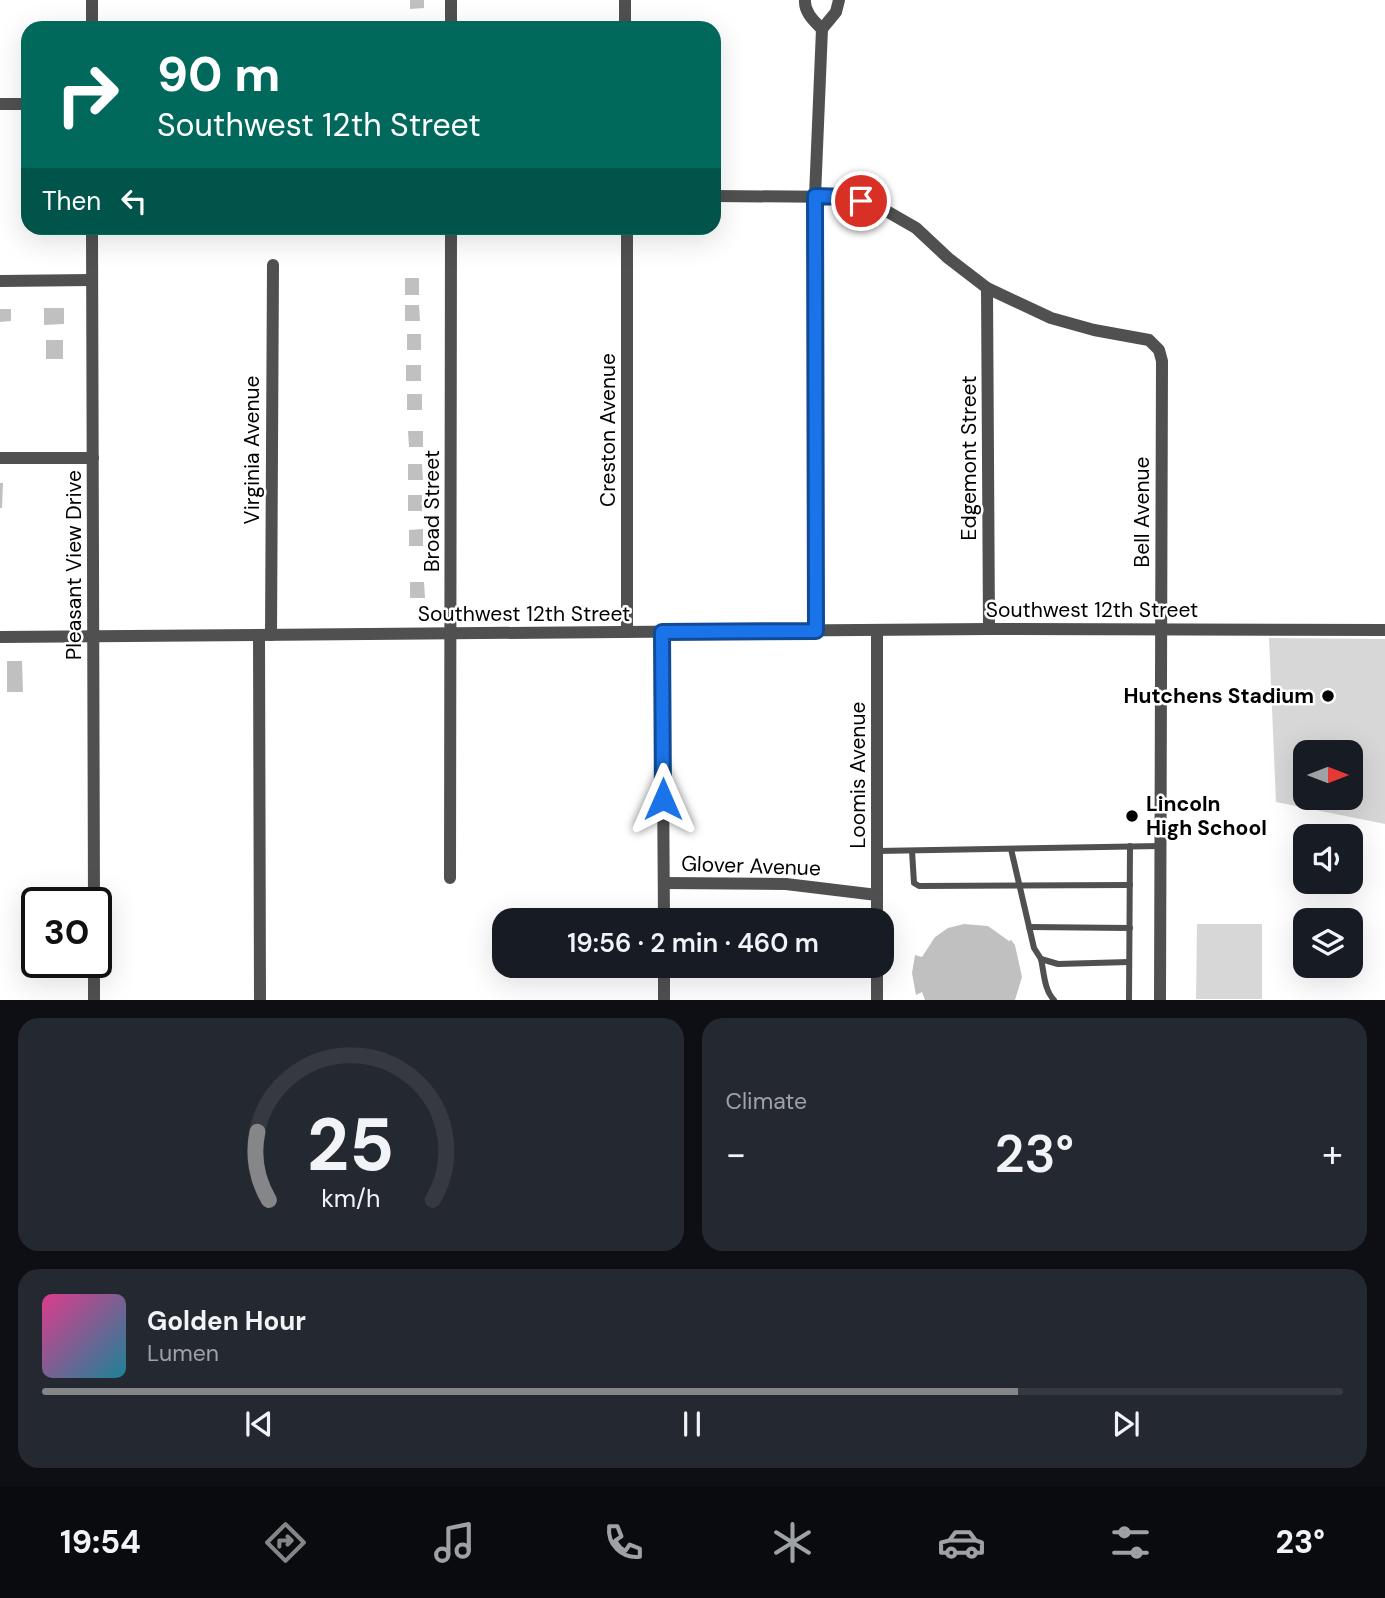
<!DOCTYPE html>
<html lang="en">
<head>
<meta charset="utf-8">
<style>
	:root { --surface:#171b24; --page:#242831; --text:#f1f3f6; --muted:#9ea1a6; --line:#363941; --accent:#858687 }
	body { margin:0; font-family:"DM Sans",sans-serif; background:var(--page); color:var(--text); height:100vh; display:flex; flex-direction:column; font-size:26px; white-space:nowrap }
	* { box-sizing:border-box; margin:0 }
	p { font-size:23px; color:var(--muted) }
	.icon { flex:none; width:38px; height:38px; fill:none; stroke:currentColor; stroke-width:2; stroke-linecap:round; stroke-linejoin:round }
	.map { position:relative; height:1000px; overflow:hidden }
	.details { display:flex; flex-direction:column; gap:18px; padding:18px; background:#0d0f14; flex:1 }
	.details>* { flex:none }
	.top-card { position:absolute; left:21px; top:21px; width:700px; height:214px; border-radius:21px; box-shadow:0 7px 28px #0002; background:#00695c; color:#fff; overflow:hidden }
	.needle { width:46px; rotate:90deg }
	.controls { position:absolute; left:1293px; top:740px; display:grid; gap:14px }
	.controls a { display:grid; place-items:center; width:70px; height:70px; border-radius:14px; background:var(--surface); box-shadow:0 7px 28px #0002; font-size:35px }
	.speed { position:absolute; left:21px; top:887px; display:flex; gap:14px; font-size:35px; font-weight:700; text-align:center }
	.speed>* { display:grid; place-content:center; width:91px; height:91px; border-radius:50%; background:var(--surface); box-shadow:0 7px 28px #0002; line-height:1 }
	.speed .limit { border:4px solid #111; border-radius:10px; background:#fff; color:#111 }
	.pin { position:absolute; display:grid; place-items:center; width:60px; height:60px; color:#fff; margin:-30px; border:4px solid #fff; border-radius:50%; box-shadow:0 2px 7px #0007 }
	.me { position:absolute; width:77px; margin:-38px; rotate:0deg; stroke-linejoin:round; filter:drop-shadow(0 0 5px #0008) }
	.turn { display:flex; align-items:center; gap:24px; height:147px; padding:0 21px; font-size:32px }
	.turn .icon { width:91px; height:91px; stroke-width:2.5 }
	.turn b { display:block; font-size:49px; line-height:60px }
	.then { display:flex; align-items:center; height:66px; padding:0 21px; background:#0003; gap:14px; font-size:26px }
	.big { font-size:52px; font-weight:600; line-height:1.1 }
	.details .tile { flex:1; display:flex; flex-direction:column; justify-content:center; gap:10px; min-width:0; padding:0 24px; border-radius:21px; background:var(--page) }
	.details .dial { align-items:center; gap:0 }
	.dial svg { height:182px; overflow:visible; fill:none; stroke:var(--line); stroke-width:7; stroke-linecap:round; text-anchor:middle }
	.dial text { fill:var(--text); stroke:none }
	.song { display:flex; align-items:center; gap:21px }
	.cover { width:84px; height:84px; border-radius:10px; background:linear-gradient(135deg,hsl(330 70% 55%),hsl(190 70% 35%)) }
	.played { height:7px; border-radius:4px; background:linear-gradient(90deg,var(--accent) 75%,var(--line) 75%) }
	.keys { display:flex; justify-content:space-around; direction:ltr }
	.heat { display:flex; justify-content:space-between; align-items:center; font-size:38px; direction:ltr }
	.details .tiles { flex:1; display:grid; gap:18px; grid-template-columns:1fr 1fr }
	.tile:last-child { grid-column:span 2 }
	.trip { position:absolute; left:492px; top:908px; width:402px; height:70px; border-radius:21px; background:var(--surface); box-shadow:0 7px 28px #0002; font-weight:600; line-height:70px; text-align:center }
	.tabs { display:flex; height:112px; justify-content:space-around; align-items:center; background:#090b0e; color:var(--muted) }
	.tabs .icon { width:49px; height:49px }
	.tabs .current { color:var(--accent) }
	.tabs b { font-size:32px; color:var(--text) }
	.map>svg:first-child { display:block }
	.green { fill:#d7d7d7; fill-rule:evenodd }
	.building { fill:#c0c0c0 }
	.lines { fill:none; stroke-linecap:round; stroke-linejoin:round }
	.lane { stroke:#505050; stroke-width:6 }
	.street { stroke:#505050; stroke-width:12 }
	.route-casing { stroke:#114b97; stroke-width:18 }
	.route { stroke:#1a73e8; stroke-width:12 }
	.poi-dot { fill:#000; stroke:#fff; stroke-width:2.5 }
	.labels { text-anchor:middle; stroke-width:5; stroke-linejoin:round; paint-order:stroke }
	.street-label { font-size:21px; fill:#000; stroke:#fff }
	.poi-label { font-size:21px; font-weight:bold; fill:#000; stroke:#fff; text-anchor:end }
</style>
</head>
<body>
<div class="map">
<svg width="1385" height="1000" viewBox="0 0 1385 1000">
	<rect width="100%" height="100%" fill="#fff"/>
	<g class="green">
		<path d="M1269 638 1385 639V824L1276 802ZM1306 752H1351V798H1306Z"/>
		<polygon points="1197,924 1262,924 1262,999 1196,999"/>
	</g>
	<g class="building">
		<polygon points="410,0 424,0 424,8 410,9"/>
		<rect x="405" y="278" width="14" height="17"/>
		<polygon points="405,305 419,305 420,321 405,321"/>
		<polygon points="44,308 64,308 64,324 44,325"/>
		<polygon points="0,309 11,309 11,321 0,322"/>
		<rect x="407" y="334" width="14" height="16"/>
		<rect x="46" y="340" width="17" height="19"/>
		<rect x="406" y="365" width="15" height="16"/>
		<rect x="407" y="394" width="15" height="16"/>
		<polygon points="408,431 423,431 423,447 409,447"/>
		<polygon points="408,464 422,464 423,480 408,480"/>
		<polygon points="0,483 3,483 2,508 0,508"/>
		<rect x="408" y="495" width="14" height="16"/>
		<polygon points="423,529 423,546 409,546 409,530"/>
		<polygon points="410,582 424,582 425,598 410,598"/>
		<polygon points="7,661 22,661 23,692 7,692"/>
		<polygon points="964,924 988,926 1009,941 1011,940 1015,945 1022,977 1015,1000 925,1000 922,992 916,995 912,973 915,955 922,957 935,937 948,928"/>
	</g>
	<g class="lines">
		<g class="lane">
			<polyline points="1011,849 1034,948 1041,959 1058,964 1129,962"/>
			<polyline points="877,851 1160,846"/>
			<polyline points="912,851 914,883 919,886 1130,885"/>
			<polyline points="1029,927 1130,928"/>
			<path d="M1041 959C1044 972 1044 990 1054 1000"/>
			<polyline points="1129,1000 1130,846"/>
		</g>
		<g class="street">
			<polyline points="92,0 92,28"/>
			<polyline points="451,0 451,28"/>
			<polyline points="625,0 625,28"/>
			<path d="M805 0C804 12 814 21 822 29L836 12 839 0"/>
			<polyline points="0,104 28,104"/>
			<polyline points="714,196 846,197 876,205 916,228 948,258 987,288 1051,318 1094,330 1149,340 1159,350 1162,361 1160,1000"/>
			<polyline points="92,228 94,903"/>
			<polyline points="627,228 627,632"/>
			<polyline points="0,281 92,280"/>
			<polyline points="987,288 989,629"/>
			<polyline points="0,458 93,458"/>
			<polyline points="877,630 877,920"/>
			<polyline points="816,631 815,196 822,29"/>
			<polyline points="662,632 664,920"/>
			<polyline points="259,635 260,1000"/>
			<polyline points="271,635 273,265"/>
			<polyline points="0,637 989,629 1385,630"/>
			<polyline points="450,878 451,228"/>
			<polyline points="664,883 786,884 877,895"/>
			<polyline points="94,962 94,1000"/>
			<polyline points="664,966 664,1000"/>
			<polyline points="877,1000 877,966"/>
		</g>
	</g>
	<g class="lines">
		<defs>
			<polyline id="route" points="663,799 662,632 816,631 815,196 846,197 861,201"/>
		</defs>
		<use href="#route" class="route-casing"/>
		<use href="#route" class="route"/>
	</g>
	<g class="poi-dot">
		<circle cx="1328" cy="696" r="7"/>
		<circle cx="1132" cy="816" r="7"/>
	</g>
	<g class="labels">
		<g class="street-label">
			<text transform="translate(608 430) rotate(-90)" y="7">Creston Avenue</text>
			<text transform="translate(252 450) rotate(-90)" y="7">Virginia Avenue</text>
			<text transform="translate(969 458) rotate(-90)" y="7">Edgemont Street</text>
			<text transform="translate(432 511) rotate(-90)" y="7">Broad Street</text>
			<text transform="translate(1142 512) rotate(-90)" y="7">Bell Avenue</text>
			<text transform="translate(74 565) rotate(-90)" y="7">Pleasant View Drive</text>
			<text x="1092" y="617">Southwest 12th Street</text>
			<text x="524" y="621">Southwest 12th Street</text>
			<text transform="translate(858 775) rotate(-90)" y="7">Loomis Avenue</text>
			<text transform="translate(751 866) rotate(2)" y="7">Glover Avenue</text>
		</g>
		<g class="poi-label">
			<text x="1314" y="703">Hutchens Stadium</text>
			<text x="1146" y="811" text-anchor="start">Lincoln<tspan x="1146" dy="24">High School</tspan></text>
		</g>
	</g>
</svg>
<div class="controls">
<a><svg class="needle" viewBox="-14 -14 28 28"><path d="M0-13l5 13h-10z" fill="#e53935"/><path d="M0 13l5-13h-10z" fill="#9ea1a6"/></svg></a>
<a><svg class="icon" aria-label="sound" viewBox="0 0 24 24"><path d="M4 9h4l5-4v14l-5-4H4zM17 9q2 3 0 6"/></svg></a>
<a><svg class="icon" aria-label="layers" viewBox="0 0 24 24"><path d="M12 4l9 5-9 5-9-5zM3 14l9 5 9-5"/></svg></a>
</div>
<div class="speed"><div class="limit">30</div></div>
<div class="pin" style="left:861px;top:201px;background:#d93025"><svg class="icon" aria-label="arrive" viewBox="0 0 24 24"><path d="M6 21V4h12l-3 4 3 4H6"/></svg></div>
<svg class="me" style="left:663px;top:799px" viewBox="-20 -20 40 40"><path d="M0-17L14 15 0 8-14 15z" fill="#1a73e8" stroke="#fff" stroke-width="4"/></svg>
<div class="trip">19:56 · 2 min · 460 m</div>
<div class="top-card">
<div class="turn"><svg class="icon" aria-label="right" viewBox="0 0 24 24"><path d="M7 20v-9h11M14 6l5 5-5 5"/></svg><div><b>90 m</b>Southwest 12th Street</div></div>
<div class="then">Then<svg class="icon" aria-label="left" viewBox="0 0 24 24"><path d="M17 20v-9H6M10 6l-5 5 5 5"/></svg></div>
</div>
</div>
<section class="details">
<div class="tiles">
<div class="tile dial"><svg viewBox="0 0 100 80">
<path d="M14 69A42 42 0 1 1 86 69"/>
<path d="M14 69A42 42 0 0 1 9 39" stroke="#858687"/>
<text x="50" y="56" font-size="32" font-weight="700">25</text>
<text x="50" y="72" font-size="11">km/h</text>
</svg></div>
<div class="tile"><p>Climate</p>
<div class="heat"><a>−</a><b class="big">23°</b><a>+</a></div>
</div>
<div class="tile">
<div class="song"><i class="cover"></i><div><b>Golden Hour</b><p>Lumen</p></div></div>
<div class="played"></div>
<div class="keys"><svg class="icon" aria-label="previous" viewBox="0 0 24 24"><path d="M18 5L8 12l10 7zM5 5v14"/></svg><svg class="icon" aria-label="pause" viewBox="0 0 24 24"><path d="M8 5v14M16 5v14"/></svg><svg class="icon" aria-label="next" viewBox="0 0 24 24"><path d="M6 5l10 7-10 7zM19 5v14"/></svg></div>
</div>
</div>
</section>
<nav class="tabs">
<b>19:54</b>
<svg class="icon current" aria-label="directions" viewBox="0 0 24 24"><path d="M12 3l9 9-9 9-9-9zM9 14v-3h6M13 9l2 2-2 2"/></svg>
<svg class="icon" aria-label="music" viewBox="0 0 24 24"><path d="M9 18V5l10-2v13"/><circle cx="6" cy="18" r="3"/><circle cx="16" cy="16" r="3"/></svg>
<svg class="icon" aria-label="phone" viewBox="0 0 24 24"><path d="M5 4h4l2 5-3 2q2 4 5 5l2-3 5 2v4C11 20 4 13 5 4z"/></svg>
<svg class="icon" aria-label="climate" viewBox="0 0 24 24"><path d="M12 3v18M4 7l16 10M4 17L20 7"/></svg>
<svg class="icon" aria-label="car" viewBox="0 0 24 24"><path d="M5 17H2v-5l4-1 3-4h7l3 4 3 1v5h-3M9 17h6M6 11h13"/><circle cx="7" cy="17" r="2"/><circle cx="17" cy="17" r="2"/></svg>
<svg class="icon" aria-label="filters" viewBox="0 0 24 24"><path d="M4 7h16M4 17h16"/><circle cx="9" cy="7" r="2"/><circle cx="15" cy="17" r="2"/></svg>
<b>23°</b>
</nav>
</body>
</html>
